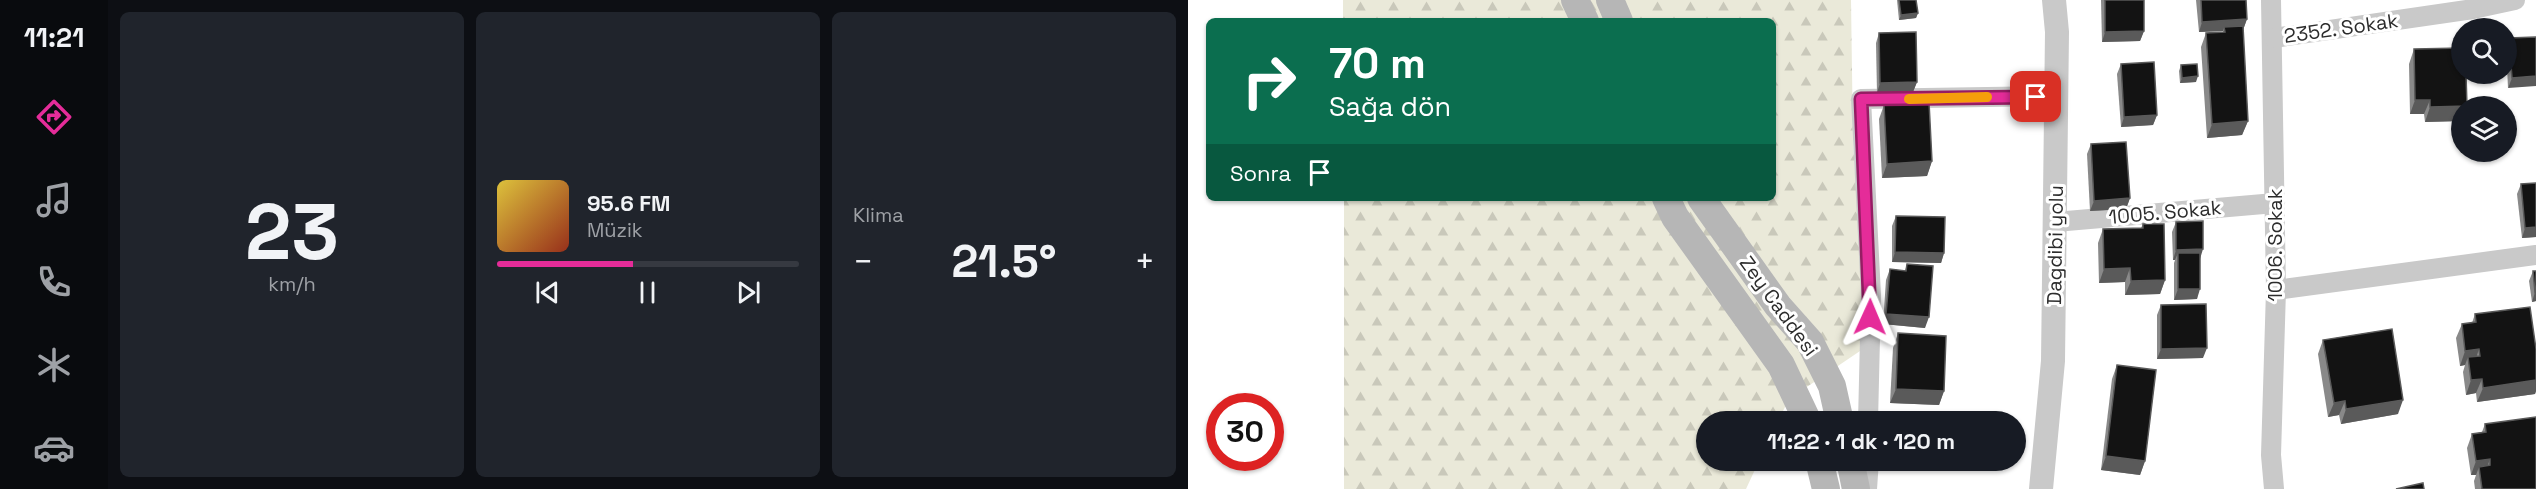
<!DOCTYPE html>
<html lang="tr">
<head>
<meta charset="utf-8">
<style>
	:root { --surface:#171b24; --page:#20242c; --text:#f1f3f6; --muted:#9ea1a6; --line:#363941; --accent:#e52c99 }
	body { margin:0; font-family:"Space Grotesk",sans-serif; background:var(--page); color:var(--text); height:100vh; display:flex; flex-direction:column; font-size:22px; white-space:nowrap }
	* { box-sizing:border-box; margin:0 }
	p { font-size:20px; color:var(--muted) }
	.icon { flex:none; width:33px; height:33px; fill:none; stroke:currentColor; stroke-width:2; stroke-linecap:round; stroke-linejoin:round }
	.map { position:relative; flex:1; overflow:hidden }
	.details { display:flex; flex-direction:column; gap:12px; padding:12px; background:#0d0f14; width:1080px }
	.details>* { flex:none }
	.guide { position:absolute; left:18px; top:18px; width:570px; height:183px; border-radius:9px; box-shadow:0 2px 4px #0004; background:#0b6e4f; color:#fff; overflow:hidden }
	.controls { position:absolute; left:1263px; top:18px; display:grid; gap:12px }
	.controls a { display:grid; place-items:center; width:66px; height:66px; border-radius:50%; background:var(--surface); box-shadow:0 2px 4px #0004; font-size:30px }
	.speed { position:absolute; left:18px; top:393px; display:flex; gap:12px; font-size:30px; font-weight:700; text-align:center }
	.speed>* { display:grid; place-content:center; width:78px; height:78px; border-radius:50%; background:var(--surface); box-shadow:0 2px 4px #0004; line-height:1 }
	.speed .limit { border:9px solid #d22; background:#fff; color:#111 }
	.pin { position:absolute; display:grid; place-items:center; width:51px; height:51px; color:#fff; margin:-26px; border-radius:12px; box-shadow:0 3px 9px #0006 }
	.me { position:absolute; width:66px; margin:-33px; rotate:1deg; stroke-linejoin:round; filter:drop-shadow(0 0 4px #0008) }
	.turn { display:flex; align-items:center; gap:21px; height:126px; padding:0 24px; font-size:27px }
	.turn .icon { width:78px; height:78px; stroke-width:2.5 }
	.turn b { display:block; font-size:42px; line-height:51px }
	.then { display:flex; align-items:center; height:57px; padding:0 24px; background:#0003; gap:12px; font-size:22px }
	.big { font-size:45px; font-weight:600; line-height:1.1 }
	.details .widget { flex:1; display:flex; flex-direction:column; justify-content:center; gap:9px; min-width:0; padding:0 21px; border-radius:9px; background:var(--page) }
	.details .dial { align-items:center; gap:0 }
	.dial b { font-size:78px; line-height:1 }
	.song { display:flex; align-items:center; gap:18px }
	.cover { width:72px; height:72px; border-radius:9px; background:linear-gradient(135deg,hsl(50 70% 55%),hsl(10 70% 35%)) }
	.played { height:6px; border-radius:3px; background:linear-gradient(90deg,var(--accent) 45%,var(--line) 45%) }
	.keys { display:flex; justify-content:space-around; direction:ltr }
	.heat { display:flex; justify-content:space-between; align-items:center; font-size:33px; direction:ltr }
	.details .tiles { flex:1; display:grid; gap:12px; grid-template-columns:repeat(3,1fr) }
	.trip { position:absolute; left:508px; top:411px; width:330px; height:60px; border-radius:30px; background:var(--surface); box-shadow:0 2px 4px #0004; font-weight:600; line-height:60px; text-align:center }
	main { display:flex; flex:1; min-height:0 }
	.dock { display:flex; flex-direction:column; width:108px; justify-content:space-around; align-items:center; background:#090b0e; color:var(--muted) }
	.dock .icon { width:42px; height:42px }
	.dock .active { color:var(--accent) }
	.dock b { font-size:27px; color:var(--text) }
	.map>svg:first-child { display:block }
	.forest { fill:url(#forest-firs) }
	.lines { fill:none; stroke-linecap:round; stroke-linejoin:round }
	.minor { stroke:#c9c9c9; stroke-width:20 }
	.tertiary { stroke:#c9c9c9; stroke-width:24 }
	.secondary { stroke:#b6b6b6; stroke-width:28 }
	.wall { fill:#898989 }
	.shaded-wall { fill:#5a5a5a }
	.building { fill:#131313; stroke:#5a5a5a; stroke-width:1.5 }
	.route-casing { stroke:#951d63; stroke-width:15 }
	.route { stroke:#e52c99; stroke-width:10 }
	.slow { stroke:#f59e0b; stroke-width:10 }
	.labels { text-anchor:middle; stroke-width:6; stroke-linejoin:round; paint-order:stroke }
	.street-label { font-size:20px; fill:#2c2c2c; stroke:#fff }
</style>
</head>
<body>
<main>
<nav class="dock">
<b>11:21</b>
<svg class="icon active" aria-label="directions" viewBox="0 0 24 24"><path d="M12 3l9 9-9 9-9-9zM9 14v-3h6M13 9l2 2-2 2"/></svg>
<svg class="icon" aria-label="music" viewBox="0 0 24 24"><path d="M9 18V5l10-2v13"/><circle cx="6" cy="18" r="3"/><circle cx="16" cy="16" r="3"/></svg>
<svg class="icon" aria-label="phone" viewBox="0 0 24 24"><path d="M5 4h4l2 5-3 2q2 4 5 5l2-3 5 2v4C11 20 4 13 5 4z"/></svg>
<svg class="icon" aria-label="climate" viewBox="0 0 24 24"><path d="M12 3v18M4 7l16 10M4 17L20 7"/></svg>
<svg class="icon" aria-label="car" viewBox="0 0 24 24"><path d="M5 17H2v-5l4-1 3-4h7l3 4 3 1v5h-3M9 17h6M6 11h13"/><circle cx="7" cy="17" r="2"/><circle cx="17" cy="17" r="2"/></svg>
</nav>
<section class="details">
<div class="tiles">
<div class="widget dial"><b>23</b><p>km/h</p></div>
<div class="widget">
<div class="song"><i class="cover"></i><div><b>95.6 FM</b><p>Müzik</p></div></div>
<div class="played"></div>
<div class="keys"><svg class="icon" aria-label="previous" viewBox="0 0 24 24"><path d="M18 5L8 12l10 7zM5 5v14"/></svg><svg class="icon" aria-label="pause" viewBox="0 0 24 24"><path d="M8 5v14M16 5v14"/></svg><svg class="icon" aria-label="next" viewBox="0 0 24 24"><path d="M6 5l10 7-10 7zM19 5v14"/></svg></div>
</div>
<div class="widget"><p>Klima</p>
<div class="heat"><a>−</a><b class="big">21.5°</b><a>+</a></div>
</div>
</div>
</section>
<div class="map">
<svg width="1348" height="489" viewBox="0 0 1348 489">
	<defs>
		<pattern id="forest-firs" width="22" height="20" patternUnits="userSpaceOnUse" patternTransform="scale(1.5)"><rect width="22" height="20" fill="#eae9d9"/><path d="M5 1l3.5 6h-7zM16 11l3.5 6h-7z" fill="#c9c8ba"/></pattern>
	</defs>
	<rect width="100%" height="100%" fill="#fff"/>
	<polygon class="forest" points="155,0 663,0 665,142 678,347 601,399 590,421 519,422 519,460 571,461 558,489 156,489 156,198 585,198 585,21 155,21"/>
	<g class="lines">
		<g class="minor">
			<polyline points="1083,0 1088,290 1083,455 1086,489"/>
			<polyline points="1086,38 1285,9 1327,0"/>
			<polyline points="867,222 1087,203"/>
			<polyline points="1088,290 1348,255"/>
			<polyline points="680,422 683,295 673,99 868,96"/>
			<polyline points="679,489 681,460"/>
		</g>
		<polyline class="tertiary" points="853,489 865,361 869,32 866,0"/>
		<g class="secondary">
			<polyline points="387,0 397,21"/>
			<polyline points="422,0 431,21"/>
			<polyline points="478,198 487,217 593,365 620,422"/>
			<polyline points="513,198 590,306 622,342 644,386 652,422"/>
			<polyline points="631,460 638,489"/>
			<polyline points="662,460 668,489"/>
		</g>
	</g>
	<g class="wall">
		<polygon points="709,0 728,0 730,13 728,18 711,20"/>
		<polygon points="913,0 956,0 956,31 952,41 914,42"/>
		<polygon points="1008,0 1058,0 1059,19 1055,30 1060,121 1054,135 1019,138 1013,47 1018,33 1035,32 1035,31 1011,32"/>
		<polygon points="691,33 729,82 725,92 689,93 688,43"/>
		<polygon points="1348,37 1320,88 1318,46 1321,38"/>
		<polygon points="1226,49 1273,121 1237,122 1236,114 1222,114 1221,64"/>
		<polygon points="933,64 969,115 965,125 933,127 929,74"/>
		<polygon points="993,65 1008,82 992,83 991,71"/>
		<polygon points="696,105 744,161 739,176 694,178 691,119"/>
		<polygon points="903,144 942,198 938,209 902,211 899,154"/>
		<polygon points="1333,184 1348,237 1334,238 1329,194"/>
		<polygon points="708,216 756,253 753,263 704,262 704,226"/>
		<polygon points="988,222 1012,259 1009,299 986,300 986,263 987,260 985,260 984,232"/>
		<polygon points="955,224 977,280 972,294 937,295 937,282 911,283 910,243 915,229 953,228"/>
		<polygon points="719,264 737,328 695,324 698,280 702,269 717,271"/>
		<polygon points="1345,271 1348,271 1348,301 1344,302 1341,281"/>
		<polygon points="973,305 1015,358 969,359 969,315"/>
		<polygon points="1287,314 1348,349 1348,391 1347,394 1289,402 1288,393 1278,395 1275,372 1277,365 1272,366 1268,338 1274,324 1284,323"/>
		<polygon points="710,333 756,391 751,405 702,403 705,348"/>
		<polygon points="1135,340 1210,414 1153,424 1151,415 1140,417 1130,354"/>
		<polygon points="929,365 957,461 952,475 913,470 924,379"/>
		<polygon points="1297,424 1348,489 1287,489 1286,481 1288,475 1283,475 1279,448 1284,434 1294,432"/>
	</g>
	<g class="shaded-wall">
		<polygon points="730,13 728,18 711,20 713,15"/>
		<polygon points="1059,19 1055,30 1036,27 1035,31 1011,32 1014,22"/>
		<polygon points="956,31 952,41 914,42 917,32"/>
		<polygon points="1010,76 1008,82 992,83 994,78"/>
		<polygon points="1348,76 1348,86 1320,88 1324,78"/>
		<polygon points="729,82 725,92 689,93 692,83"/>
		<polygon points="1227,100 1242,100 1236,114 1222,114"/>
		<polygon points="1242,107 1274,107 1273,121 1237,122"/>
		<polygon points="969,115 965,125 933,127 936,117"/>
		<polygon points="1060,121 1054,135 1019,138 1024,124"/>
		<polygon points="744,161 739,176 694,178 699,164"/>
		<polygon points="942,198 938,209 902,211 906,201"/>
		<polygon points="1348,227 1348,237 1334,238 1337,228"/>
		<polygon points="1015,249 1012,259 990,253 987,260 985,260 988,250"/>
		<polygon points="707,252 756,253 753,263 704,262"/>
		<polygon points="942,268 937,282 911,283 916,269"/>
		<polygon points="977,280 972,294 937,295 943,281"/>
		<polygon points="990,289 1012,289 1009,299 986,300"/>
		<polygon points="1348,291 1348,301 1344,302 1347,292"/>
		<polygon points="698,314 741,317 737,328 695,324"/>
		<polygon points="1019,348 1015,358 969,359 973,349"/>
		<polygon points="1291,349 1286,364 1280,357 1277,365 1272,366 1277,351"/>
		<polygon points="1294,379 1288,393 1278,395 1283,380"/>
		<polygon points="1348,380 1348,391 1347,394 1289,402 1295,388"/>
		<polygon points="708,389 756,391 751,405 702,403"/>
		<polygon points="1215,400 1210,414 1153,424 1158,409"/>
		<polygon points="1157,401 1151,415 1140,417 1146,403"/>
		<polygon points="918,456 957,461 952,475 913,470"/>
		<polygon points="1302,459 1297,473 1291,467 1288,475 1283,475 1288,461"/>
	</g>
	<g class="building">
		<polygon points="711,0 728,0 730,13 713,15"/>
		<polygon points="917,0 956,0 956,31 917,32"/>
		<polygon points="1013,0 1058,0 1059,19 1014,22"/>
		<polygon points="1055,26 1060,121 1024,124 1018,33 1037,32 1036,27"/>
		<polygon points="728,32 729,82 692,83 691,33"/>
		<polygon points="1348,37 1348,76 1324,78 1321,38"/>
		<polygon points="1274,48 1274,74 1278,74 1279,106 1242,107 1242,100 1227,100 1226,49"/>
		<polygon points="966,62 969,115 936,117 933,64"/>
		<polygon points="1009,64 1010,76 994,78 993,65"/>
		<polygon points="741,102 744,161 699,164 696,105"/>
		<polygon points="938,142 942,198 906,201 903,144"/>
		<polygon points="1348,183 1348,227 1337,228 1333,184"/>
		<polygon points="708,216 757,217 756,253 707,252"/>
		<polygon points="1015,221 1015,249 988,250 988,222"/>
		<polygon points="955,224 976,224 977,280 943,281 942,268 916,269 915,229 955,228"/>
		<rect x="990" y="253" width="22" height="36"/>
		<polygon points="719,264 745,266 741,317 698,314 702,269 718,271"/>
		<polygon points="1345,271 1348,271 1348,291 1347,292"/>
		<polygon points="1018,304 1019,348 973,349 973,305"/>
		<polygon points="1342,307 1348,349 1348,380 1295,388 1294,379 1283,380 1280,357 1292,356 1291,349 1277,351 1274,324 1288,322 1287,314"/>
		<polygon points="1204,329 1215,400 1158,409 1157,401 1146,403 1135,340"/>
		<polygon points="710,333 758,336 756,391 708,389"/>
		<polygon points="929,365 968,370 957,461 918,456"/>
		<polygon points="1348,417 1348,489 1294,489 1291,467 1302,465 1302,459 1288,461 1284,434 1298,432 1297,424"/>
		<polygon points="1235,483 1236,489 1208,489"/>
	</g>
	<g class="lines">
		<defs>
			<polyline id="route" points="682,317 673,99 848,97"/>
		</defs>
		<use href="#route" class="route-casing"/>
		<use href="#route" class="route"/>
		<polyline class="slow" points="721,99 799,97"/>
	</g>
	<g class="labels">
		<g class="street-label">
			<text transform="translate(1153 28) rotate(-8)" y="7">2352. Sokak</text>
			<text transform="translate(977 212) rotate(-5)" y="7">1005. Sokak</text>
			<text transform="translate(867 245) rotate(-89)" y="7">Dagdibi yolu</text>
			<text transform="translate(1087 245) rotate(-90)" y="7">1006. Sokak</text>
			<text transform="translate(591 306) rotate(54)" y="7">Zey Caddesi</text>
		</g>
	</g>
</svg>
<div class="controls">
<a><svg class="icon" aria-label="search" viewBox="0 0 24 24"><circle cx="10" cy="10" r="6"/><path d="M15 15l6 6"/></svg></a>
<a><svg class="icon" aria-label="layers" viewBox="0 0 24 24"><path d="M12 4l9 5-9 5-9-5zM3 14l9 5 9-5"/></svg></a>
</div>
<div class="speed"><div class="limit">30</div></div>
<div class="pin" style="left:848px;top:97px;background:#d93025"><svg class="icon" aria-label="arrive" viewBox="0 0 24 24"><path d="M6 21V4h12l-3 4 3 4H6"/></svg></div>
<svg class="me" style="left:682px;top:317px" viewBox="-20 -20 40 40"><path d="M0-17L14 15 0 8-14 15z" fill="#e52c99" stroke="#fff" stroke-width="4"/></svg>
<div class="trip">11:22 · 1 dk · 120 m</div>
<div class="guide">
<div class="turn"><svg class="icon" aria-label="right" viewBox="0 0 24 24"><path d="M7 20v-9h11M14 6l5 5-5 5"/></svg><div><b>70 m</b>Sağa dön</div></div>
<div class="then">Sonra<svg class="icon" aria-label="arrive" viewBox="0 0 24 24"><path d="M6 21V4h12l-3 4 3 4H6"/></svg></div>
</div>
</div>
</main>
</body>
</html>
